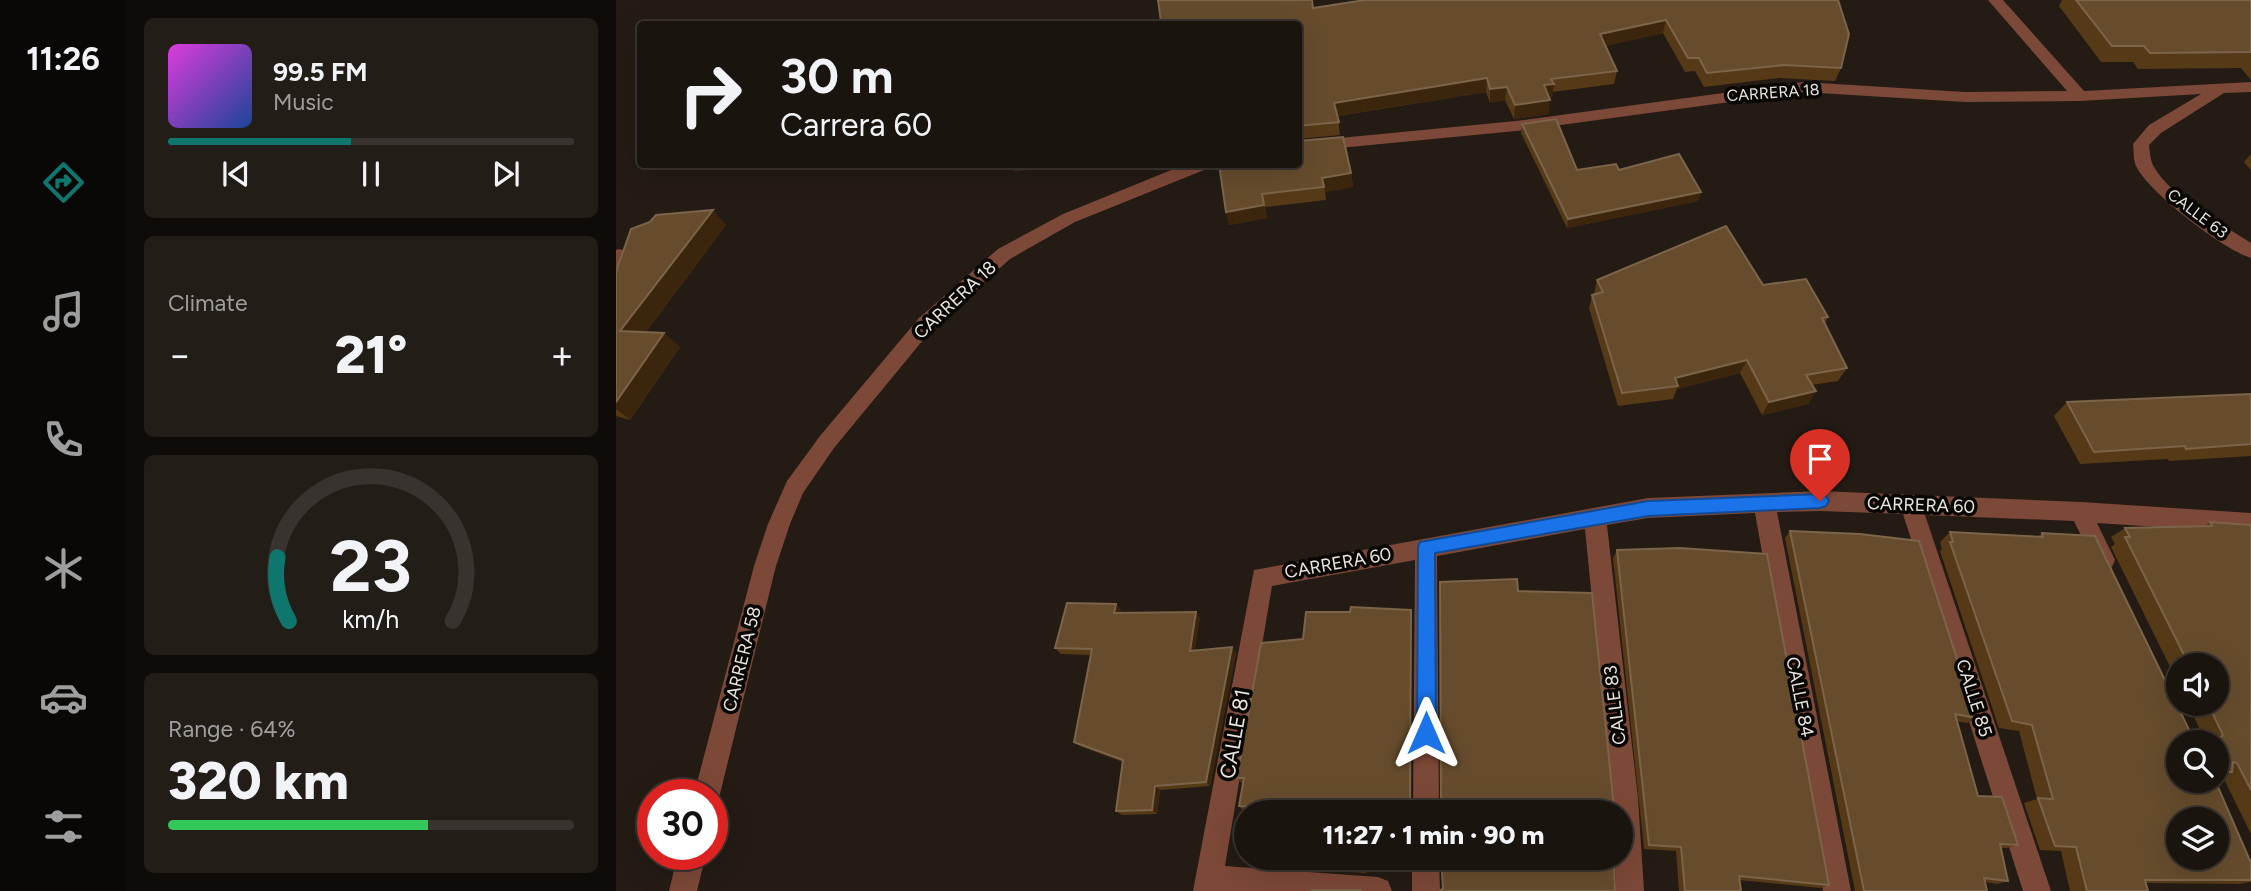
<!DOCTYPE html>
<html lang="en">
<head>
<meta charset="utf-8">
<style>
	:root { --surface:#1a140f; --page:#231d18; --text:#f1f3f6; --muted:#9f9e9e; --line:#38332f; --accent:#0f766e }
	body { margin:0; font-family:Figtree,sans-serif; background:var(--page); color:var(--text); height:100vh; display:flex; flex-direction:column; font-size:26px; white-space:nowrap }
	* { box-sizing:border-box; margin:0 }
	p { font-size:23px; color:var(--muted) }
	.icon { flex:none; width:38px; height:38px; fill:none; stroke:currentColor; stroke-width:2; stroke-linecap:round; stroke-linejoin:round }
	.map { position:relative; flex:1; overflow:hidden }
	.panel { display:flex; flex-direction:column; gap:18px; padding:18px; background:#0e0b08; width:490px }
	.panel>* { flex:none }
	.top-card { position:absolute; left:21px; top:21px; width:665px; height:147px; border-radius:7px; box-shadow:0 7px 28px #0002,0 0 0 2px var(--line); background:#1a140f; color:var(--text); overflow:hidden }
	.controls { position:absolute; left:1550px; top:653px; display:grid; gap:14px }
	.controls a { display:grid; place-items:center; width:63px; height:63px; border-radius:50%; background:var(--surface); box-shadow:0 7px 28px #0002,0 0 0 2px var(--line); font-size:35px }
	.speed { position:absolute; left:21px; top:779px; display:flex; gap:14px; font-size:35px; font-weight:700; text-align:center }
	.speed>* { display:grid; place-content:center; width:91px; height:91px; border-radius:50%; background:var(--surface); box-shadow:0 7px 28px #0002,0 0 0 2px var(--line); line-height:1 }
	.speed .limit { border:10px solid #d22; background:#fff; color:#111 }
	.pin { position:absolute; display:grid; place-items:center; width:60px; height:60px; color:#fff; margin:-72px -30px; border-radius:50% 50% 50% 0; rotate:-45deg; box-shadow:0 0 7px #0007 }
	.pin .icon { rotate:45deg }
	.me { position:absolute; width:77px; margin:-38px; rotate:0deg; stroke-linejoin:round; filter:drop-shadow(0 0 5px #0008) }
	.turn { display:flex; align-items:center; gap:24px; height:147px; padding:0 28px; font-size:32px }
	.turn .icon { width:91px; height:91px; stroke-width:2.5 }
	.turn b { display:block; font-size:49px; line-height:60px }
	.big { font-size:52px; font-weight:800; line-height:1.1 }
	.panel .widget { flex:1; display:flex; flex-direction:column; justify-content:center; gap:10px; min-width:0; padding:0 24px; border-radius:10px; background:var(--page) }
	.panel .dial { align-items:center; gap:0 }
	.dial svg { height:182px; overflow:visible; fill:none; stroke:var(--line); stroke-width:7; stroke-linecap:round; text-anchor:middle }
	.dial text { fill:var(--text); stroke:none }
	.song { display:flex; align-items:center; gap:21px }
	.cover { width:84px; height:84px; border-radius:10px; background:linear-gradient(135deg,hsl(300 70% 55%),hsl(220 70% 35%)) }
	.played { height:7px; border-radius:4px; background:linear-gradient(90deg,var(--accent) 45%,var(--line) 45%) }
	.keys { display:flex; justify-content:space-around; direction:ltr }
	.heat { display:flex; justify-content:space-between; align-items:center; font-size:38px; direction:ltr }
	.charge { height:10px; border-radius:5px; background:linear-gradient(90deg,#34c759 64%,var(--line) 0) }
	.trip { position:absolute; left:618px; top:800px; width:399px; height:70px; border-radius:35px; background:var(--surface); box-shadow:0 7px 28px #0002,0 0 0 2px var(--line); font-weight:800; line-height:70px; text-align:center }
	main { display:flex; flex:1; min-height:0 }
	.tab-bar { display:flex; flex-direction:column; width:126px; justify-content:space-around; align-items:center; background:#0a0806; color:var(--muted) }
	.tab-bar .icon { width:49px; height:49px }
	.tab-bar .selected { color:var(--accent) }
	.tab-bar b { font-size:32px; color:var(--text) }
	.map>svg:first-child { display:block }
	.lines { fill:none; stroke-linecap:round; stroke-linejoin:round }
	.minor { fill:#7c4837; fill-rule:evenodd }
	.wall { fill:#563a17 }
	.shaded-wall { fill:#3b260d }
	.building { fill:#664c2d; stroke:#7b6449; stroke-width:2; fill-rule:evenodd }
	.route { fill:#1a73e8; stroke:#114b97; stroke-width:2 }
	.labels { text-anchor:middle; stroke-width:7; stroke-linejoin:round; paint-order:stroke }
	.far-street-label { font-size:16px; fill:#eae5e0; stroke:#090704 }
	.street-label { font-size:18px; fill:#eae5e0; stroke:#090704 }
	.near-street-label { font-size:21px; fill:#eae5e0; stroke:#090704 }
</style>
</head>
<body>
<main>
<nav class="tab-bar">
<b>11:26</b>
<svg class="icon selected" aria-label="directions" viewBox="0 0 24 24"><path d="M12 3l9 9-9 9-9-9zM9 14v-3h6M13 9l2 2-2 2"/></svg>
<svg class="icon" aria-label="music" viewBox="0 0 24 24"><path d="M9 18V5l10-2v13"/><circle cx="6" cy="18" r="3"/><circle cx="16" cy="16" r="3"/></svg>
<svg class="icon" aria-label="phone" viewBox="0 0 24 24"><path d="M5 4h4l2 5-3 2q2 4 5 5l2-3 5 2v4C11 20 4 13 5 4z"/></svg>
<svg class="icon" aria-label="climate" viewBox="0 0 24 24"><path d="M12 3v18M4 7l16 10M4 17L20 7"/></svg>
<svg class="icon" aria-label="car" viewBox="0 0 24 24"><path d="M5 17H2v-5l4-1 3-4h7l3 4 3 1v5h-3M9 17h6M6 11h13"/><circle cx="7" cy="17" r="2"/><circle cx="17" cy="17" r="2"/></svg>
<svg class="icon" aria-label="filters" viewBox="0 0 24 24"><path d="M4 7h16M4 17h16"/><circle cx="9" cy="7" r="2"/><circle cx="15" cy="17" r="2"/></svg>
</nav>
<section class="panel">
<div class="widget">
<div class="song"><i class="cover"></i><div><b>99.5 FM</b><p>Music</p></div></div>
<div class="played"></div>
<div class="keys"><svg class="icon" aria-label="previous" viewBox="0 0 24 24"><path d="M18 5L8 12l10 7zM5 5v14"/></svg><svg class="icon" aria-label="pause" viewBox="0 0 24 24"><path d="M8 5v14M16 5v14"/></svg><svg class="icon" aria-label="next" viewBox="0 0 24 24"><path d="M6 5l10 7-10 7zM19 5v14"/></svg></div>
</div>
<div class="widget"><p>Climate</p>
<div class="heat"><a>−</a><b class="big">21°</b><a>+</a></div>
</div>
<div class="widget dial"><svg viewBox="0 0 100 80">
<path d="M14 69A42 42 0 1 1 86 69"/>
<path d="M14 69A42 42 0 0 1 9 41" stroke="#0f766e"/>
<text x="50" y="56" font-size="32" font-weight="700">23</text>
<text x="50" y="72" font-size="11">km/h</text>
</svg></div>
<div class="widget"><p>Range · 64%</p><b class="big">320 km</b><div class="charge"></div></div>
</section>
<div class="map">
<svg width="1635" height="891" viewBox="0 0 1635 891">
	<rect width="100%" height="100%" fill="#231b14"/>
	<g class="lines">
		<g class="minor">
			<path d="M1372 0H1387L1468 91 1635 82V92L1608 93 1545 133 1533 145C1534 152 1534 160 1538 167 1556 198 1606 224 1635 243V258C1608 250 1532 192 1520 166 1517 159 1518 151 1517 144L1533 125 1585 94 1464 101 1349 102 1187 92 900 131 682 152V142L900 121 1187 82 1349 92 1451 91Z"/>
			<polygon points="570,164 595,164 593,168 459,222 394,259 317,328 218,448 187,493 174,524 160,566 104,794 100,803 96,805 96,794 78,794 138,566 152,524 171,481 204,436 303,318 382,249 447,214"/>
			<polygon points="3,249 9,251 12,256 6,266 0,268 0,250"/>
			<polygon points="1204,491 1465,502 1635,513 1635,533 1481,523 1499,560 1496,567 1488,570 1480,567 1458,521 1309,515 1435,891 1407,891 1287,514 1204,511 1161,512 1235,891 1207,891 1139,513 1032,518 991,525 1022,798 1028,891 1000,891 999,858 1004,858 1004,812 997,812 969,529 821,556 823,812 797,812 799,560 656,586 609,866 762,877 772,881 776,891 577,891 638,570 1032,498"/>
			<polygon points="62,854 90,854 81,891 53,891"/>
			<polygon points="796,858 823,858 824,891 796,891"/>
		</g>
	</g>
	<g class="wall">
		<polygon points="542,0 609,0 697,8 1222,0 1225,68 1219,81 1163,78 1088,87 1079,71 1069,72 1047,33 989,46 1001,71 998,84 936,92 936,97 933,98 933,114 898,119 889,100 874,103 870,92 722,116 724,135 682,139 682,24"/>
		<polygon points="1446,0 1635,0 1635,80 1625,68 1522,69 1517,62 1485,62 1443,6"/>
		<polygon points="906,124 961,170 1003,170 1085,192 1082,201 951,228 905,133"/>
		<polygon points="1635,154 1635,170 1628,162"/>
		<polygon points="603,164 735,173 737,187 709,192 710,200 649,207 651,218 613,225 610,212"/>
		<polygon points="110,225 30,332 48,333 64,347 14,420 0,416 0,272"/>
		<polygon points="981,280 1147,285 1212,317 1209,324 1231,368 1222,381 1196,385 1200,391 1192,404 1146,415 1124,373 1061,389 1057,399 1002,406 973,308 976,295 978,294"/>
		<polygon points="1635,394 1635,456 1553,461 1552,459 1464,464 1438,416 1451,402"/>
		<polygon points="1594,522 1635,526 1635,834 1606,775 1601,776 1601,742 1563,742 1635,863 1635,882 1623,884 1530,883 1532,891 1454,891 1445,851 1424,850 1408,803 1421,799 1403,731 1383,728 1324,551 1326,549 1324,542 1334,532 1422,536 1426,533 1578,740 1583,738 1588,738 1572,704 1601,704 1601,665 1563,665 1563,685 1495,547 1499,544 1495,537 1509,528 1589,526"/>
		<polygon points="1174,531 1360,718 1351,723 1341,721 1362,796 1402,845 1391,848 1385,848 1392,881 1381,884 1369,882 1371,891 1239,891 1169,538"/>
		<polygon points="1001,550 1213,885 1204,888 1123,880 1125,891 1063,891 1060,851 1028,849 997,558"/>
		<polygon points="901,579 902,591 976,593 998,808 1005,810 1005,843 1004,844 1004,812 641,812 627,810 623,806 627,783 626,783 621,778 645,643 687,639 690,612 734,612 735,607 795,610 794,808 797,810 825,809 824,582"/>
		<polygon points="500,604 505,611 505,613 584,618 578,651 620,653 594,786 544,790 541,814 506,815 500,811 507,762 464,746 458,742 475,655 445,654 439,648"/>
		<polygon points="752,858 750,873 703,870 701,867"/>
	</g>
	<g class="shaded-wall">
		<polygon points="1050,20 1047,33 982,48 984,34"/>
		<polygon points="871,78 870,92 720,116 718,103"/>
		<polygon points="938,84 936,97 926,99 928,85"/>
		<polygon points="891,87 889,100 874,103 874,89"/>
		<polygon points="934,100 933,114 898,119 899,105"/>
		<polygon points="395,164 448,164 398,172"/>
		<polygon points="735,173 737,187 709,192 706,178"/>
		<polygon points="1085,192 1082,201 951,228 952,219"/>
		<polygon points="648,205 651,218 613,225 610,212"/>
		<polygon points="97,210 110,225 20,346 4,331"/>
		<polygon points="48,333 64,347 14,420 0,409 0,402"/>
		<polygon points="1131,360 1124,373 1061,389 1062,386 1059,378"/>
		<polygon points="1200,391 1192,404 1146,415 1153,402"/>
		<polygon points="500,604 505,611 503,619 498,613"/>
		<polygon points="580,612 584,618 578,657 574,651"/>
		<polygon points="616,647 620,653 594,786 590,782"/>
		<polygon points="539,786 544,790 541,814 536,810"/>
		<polygon points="750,858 752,858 750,873 748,870"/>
	</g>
	<g class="building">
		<polygon points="542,0 696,0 697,8 749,0 1222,0 1233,34 1225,68 1168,65 1091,73 1083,58 1072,58 1050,20 984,34 1001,71 935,79 938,84 928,85 934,100 899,105 891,87 874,89 871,78 718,103 723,122 682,126 682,24 488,24 545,22"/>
		<polygon points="1460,0 1635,0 1635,52 1534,53 1528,46 1496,46"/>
		<polygon points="940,119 961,170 1000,164 1003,170 1063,154 1085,192 952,219 906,124"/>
		<polygon points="727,137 735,173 706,178 708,187 646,194 648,205 610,212 603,164 682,164 682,141"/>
		<polygon points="97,210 4,331 48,333 0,402 0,272 15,229 34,222 40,215"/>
		<polygon points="1110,226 1147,285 1190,279 1212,317 1206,318 1231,368 1190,375 1200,391 1153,402 1131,360 1059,378 1062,386 1006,393 976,295 987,292 981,280"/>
		<polygon points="1635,394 1635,444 1570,449 1569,446 1478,452 1451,402"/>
		<polygon points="1594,522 1634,525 1635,526 1635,790 1621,763 1617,762 1616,772 1601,772 1601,742 1580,742 1583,738 1604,738 1607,735 1592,704 1601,704 1601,665 1573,665 1509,537 1514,537 1509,528 1596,526"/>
		<polygon points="1174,531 1244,534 1303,541 1360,718 1339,714 1362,796 1386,797 1402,845 1384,844 1392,881 1368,878 1371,891 1248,891"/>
		<path d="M1334 532 1427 537 1426 533 1479 536 1579 742H1563V780H1599L1635 863V880H1529L1532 891H1471L1460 847 1439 846 1422 798 1437 799 1416 725 1396 721 1334 542H1337ZM1563 819H1601V858H1563Z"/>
		<polygon points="1064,548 1151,554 1213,885 1123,876 1125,891 1069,891 1065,847 1033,845 1001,550"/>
		<polygon points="901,579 902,591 976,593 998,808 1005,810 1005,843 1004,843 1004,812 641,812 642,807 623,806 628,778 621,778 645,643 687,639 690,612 734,612 735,607 795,610 794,807 797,810 825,809 824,582"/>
		<polygon points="451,603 500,604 498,613 580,612 574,651 616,647 590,782 539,786 536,810 500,811 507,760 458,742 476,649 439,648"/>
		<polygon points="702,858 750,858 748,870 701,867"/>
		<polygon points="825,858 998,858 999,891 824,891 827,888"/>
		<polygon points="696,890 745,890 745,891 695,891"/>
	</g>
	<polygon class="route" points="1204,494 1210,496 1213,501 1210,506 1204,508 1032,516 819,553 820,733 817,739 810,742 803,739 801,733 802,547 804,542 1032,501"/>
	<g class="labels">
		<g class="far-street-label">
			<text transform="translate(1157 92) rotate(-4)" y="6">CARRERA 18</text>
			<text transform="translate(1582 213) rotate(37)" y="6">CALLE 63</text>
		</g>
		<g class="street-label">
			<text transform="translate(339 300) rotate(-43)" y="6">CARRERA 18</text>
			<text transform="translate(1305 505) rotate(2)" y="6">CARRERA 60</text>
			<text transform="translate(722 563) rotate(-10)" y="6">CARRERA 60</text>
			<text transform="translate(126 659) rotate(-76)" y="6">CARRERA 58</text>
			<text transform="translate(1184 697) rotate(79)" y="6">CALLE 84</text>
			<text transform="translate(1358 698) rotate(72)" y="6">CALLE 85</text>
			<text transform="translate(999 705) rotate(-97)" y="6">CALLE 83</text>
		</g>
		<g class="near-street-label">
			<text transform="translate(619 734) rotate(-80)" y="7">CALLE 81</text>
		</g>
	</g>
</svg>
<div class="controls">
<a><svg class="icon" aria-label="sound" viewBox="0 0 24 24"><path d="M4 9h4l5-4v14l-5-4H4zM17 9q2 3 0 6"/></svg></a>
<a><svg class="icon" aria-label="search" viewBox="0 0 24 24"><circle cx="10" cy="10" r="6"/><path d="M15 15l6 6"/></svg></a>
<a><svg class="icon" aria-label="layers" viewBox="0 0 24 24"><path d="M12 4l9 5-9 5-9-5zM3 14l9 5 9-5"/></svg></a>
</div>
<div class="speed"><div class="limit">30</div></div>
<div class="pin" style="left:1204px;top:501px;background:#d93025"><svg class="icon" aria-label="arrive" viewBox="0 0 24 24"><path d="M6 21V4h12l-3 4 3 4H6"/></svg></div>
<svg class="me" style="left:810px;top:733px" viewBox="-20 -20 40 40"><path d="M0-17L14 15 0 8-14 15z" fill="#1a73e8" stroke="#fff" stroke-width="4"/></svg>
<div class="trip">11:27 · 1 min · 90 m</div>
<div class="top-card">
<div class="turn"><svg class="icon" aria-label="right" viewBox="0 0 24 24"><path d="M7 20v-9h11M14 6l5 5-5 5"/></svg><div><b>30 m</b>Carrera 60</div></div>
</div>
</div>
</main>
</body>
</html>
